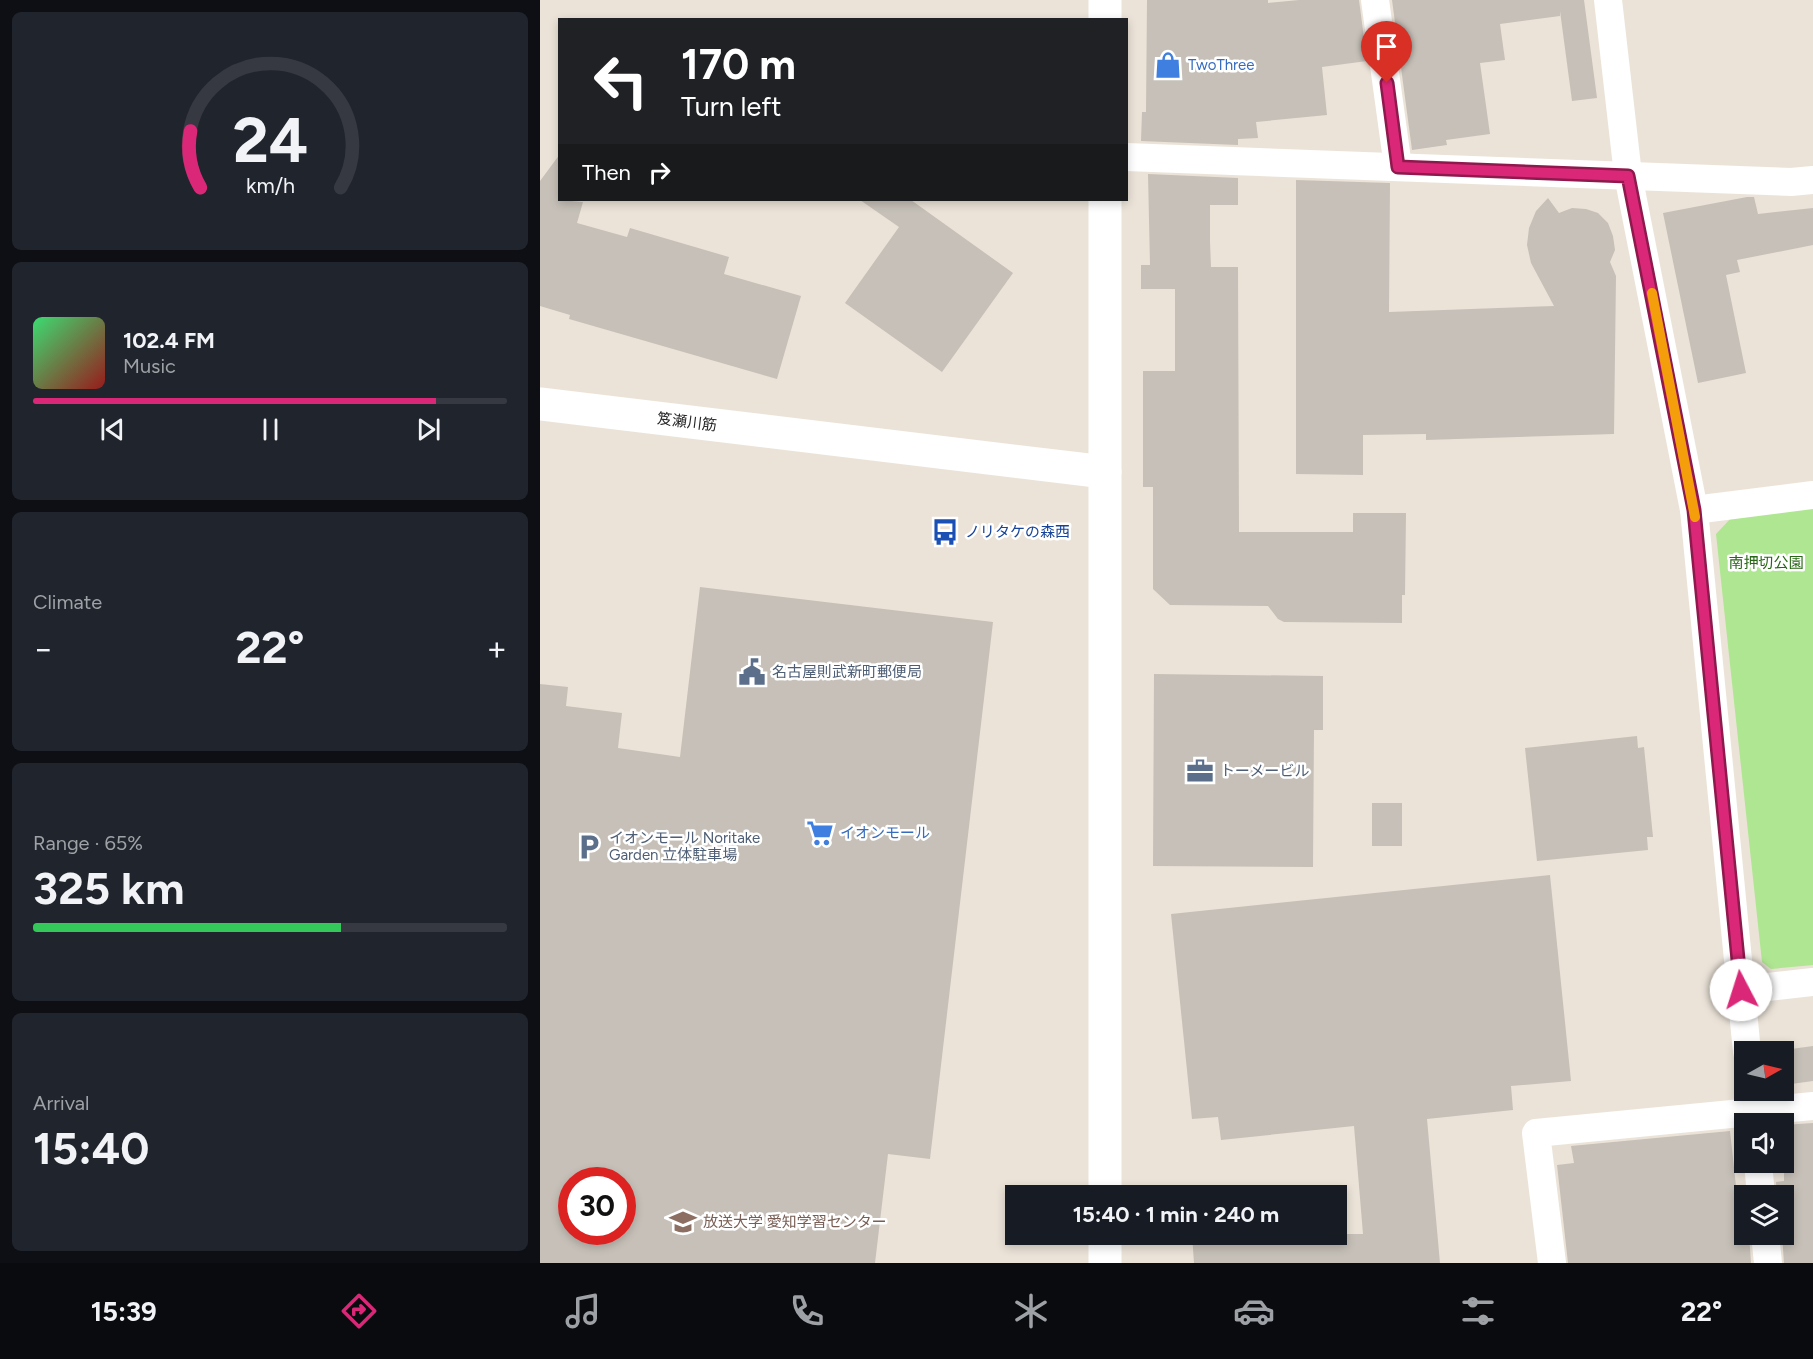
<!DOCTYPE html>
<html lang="en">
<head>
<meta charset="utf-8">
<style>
	:root { --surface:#171b24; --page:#20242c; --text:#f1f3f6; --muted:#9ea1a6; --line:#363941; --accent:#db2777 }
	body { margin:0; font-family:Figtree,"Noto Sans JP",sans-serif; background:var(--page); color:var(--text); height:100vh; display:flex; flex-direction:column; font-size:22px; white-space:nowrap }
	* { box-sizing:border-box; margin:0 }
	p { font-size:20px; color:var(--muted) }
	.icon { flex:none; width:33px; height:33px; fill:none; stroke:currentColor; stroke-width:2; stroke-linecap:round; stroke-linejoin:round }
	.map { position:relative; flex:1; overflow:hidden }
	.sheet { display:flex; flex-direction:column; gap:12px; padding:12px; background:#0d0f14; width:540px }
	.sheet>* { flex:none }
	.banner { position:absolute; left:18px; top:18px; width:570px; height:183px; border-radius:0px; box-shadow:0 3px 9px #0003; background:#202124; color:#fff; overflow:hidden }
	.needle { width:39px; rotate:82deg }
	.buttons { position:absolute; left:1194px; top:1041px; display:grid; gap:12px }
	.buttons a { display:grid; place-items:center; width:60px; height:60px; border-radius:0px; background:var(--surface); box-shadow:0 3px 9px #0003; font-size:30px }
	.speed { position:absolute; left:18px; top:1167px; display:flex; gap:12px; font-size:30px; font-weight:700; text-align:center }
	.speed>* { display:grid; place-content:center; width:78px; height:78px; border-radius:50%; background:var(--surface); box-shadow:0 3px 9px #0003; line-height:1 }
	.speed .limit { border:9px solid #d22; background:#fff; color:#111 }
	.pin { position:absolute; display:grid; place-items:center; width:51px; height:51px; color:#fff; margin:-62px -26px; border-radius:50% 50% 50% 0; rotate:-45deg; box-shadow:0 0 6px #0007 }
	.pin .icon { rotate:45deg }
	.me { position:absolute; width:66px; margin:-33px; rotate:355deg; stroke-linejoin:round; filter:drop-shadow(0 0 4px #0008) }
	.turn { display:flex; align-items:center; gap:21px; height:126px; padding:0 24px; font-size:27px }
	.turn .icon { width:78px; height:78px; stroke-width:2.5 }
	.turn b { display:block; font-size:42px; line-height:51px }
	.then { display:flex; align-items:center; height:57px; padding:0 24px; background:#0003; gap:12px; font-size:22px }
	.big { font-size:45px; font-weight:700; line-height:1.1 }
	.sheet .widget { flex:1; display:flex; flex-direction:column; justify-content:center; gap:9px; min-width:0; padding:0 21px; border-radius:9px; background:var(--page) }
	.sheet .dial { align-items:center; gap:0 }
	.dial svg { height:156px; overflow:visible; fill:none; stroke:var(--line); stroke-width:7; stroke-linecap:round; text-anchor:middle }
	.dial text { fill:var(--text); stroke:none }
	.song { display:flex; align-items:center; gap:18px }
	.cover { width:72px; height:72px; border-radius:9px; background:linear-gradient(135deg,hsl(140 70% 55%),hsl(0 70% 35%)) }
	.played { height:6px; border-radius:3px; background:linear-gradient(90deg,var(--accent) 85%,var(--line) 85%) }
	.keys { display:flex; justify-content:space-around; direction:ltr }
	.heat { display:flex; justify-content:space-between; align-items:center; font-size:33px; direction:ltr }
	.charge { height:9px; border-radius:4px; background:linear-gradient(90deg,#34c759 65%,var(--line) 0) }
	.trip { position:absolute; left:465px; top:1185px; width:342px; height:60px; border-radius:0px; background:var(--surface); box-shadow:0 3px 9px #0003; font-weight:700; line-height:60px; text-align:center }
	.dock { display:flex; height:96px; justify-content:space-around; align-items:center; background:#090b0e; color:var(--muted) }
	.dock .icon { width:42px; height:42px }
	.dock .current { color:var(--accent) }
	.dock b { font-size:27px; color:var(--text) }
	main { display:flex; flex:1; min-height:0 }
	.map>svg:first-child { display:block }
	.green { fill:#afe691 }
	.building { fill:#c6c0b8; fill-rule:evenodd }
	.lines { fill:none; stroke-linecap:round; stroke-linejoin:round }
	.street { stroke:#fff; stroke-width:28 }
	.secondary { stroke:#fff; stroke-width:33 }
	.route-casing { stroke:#8e194d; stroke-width:15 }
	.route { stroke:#db2777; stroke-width:10 }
	.slow { stroke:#f59e0b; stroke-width:10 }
	.labels { text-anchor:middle; stroke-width:5; stroke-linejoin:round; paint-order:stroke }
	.shop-label { font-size:15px; fill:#366cbe; stroke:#fff; text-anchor:start }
	.street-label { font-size:15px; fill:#282828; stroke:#fff }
	.transit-label { font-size:15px; fill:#164399; stroke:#fff; text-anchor:start }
	.park-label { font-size:15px; fill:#276715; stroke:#fff }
	.service-label { font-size:15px; fill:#4e5e75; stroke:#fff; text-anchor:start }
	.education-label { font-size:15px; fill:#785e54; stroke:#fff; text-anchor:start }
</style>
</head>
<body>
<main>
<section class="sheet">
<div class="widget dial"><svg viewBox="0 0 100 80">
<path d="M14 69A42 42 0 1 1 86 69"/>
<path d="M14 69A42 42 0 0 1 9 40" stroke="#db2777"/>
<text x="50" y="56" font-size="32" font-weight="700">24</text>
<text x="50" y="72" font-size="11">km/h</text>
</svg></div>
<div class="widget">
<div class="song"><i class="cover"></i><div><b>102.4 FM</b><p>Music</p></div></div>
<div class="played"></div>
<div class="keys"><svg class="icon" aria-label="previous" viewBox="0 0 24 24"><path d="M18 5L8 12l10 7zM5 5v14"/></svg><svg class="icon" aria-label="pause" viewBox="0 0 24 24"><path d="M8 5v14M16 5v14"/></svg><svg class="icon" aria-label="next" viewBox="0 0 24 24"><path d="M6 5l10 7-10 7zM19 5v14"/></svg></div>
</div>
<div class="widget"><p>Climate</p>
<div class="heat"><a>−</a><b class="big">22°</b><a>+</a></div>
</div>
<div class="widget"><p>Range · 65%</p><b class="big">325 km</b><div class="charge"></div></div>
<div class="widget"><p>Arrival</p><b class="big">15:40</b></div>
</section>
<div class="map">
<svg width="1273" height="1263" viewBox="0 0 1273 1263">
	<rect width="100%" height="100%" fill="#ebe3d8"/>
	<polygon class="green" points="1273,507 1273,965 1231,969 1222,962 1176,534 1192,517"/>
	<g class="building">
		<polygon points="607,0 728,0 728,3 759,0 819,0 827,61 782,67 787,115 716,122 718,138 698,139 698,145 601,141 602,112 606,112"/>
		<polygon points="852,0 1044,0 1057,98 1032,101 1020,11 1020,16 960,24 965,60 940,63 950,134 906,140 907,145 872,150"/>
		<polygon points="20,154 20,200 43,202 37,223 87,237 90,228 189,257 184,274 261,296 237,379 29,319 30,315 0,306 0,181"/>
		<polygon points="608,174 698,178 698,205 670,205 670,242 671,267 698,267 699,532 813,532 813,513 866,513 865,595 862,595 862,623 744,622 738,619 728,606 630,605 613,589 613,487 603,487 603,371 635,371 635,289 601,289 601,265 610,265"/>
		<polygon points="756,180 850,183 849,312 1014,306 991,263 987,245 989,228 996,211 1008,198 1019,213 1032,208 1046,209 1058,213 1068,223 1073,236 1075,250 1070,262 1076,276 1074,434 886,440 886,434 823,435 823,475 756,474"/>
		<polygon points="1207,197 1214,197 1218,214 1273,208 1273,245 1197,260 1200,272 1186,275 1206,373 1158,383 1123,213"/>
		<polygon points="320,200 371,200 473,273 402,372 305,303 359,227"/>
		<path d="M160 587 453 622 390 1159 348 1154 335 1263H0V684L28 687 26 706 82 713 78 748 140 757ZM32 1180H82V1232H32Z"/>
		<polygon points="614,674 783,676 783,730 774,730 773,867 613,866"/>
		<polygon points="1097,736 1098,748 1104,747 1113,837 1107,837 1108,850 997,861 985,748"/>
		<rect x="832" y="803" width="30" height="43"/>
		<polygon points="1010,875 1031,1081 971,1086 973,1110 887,1119 900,1263 654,1263 652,1234 823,1234 814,1126 681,1140 678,1117 652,1119 631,914"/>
		<polygon points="1273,1046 1273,1081 1244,1085 1244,1050"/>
		<polygon points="1273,1123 1273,1263 1244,1263 1242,1234 1244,1234 1244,1196 1237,1196 1236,1182 1244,1181 1244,1125"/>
		<polygon points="1190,1131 1196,1186 1204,1186 1204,1234 1209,1234 1211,1263 1028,1263 1017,1165 1034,1163 1031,1146"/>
	</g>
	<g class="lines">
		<g class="street">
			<polyline points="835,0 858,167"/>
			<polyline points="1068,0 1088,175 1154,510 1207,1052"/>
			<polyline points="586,157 1251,182 1273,180"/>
			<polyline points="1154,510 1273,495"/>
			<polyline points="1201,990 1273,982"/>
			<polyline points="1218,1162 1221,1196"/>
			<polyline points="1225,1234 1228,1263"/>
			<polyline points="1012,1263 996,1133 1273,1106"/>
		</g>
		<g class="secondary">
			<polyline points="565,0 565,20"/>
			<polyline points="565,200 565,1196"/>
			<polyline points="0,404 565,472"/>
			<polyline points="565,1234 565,1263"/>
		</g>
	</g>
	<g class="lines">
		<defs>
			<polyline id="route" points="847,83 858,167 1088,176 1154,510 1201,990"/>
		</defs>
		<use href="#route" class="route-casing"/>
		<use href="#route" class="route"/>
		<polyline class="slow" points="1112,293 1155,517"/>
	</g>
	<defs>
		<symbol id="shop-bare" viewBox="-9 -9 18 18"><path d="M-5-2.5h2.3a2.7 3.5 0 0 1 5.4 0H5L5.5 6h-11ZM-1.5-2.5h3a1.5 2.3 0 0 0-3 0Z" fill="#3f7fe0" stroke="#fff" stroke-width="2.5" paint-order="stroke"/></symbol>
		<symbol id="bus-bare" viewBox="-9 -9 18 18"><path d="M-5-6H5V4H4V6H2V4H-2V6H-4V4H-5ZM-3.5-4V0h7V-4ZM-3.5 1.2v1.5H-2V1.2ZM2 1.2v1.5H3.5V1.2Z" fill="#1a4fb4" stroke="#fff" stroke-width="2.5" paint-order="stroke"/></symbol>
		<symbol id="civic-bare" viewBox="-9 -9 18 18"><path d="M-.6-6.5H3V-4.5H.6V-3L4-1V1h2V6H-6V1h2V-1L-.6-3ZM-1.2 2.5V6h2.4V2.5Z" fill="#5c6f8a" stroke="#fff" stroke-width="2.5" paint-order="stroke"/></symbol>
		<symbol id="office-bare" viewBox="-9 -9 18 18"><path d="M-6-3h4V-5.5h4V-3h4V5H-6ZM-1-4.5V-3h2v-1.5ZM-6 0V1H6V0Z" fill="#5c6f8a" stroke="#fff" stroke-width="2.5" paint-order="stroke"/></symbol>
		<symbol id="supermarket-bare" viewBox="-9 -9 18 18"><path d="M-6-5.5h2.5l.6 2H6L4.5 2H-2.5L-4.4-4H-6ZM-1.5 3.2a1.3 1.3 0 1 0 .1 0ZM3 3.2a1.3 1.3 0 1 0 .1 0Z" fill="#3f7fe0" stroke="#fff" stroke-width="2.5" paint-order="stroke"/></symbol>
		<symbol id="parking-bare" viewBox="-9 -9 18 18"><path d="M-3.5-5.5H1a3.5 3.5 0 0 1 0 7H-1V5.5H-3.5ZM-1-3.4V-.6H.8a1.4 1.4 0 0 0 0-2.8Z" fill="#5c6f8a" stroke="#fff" stroke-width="2.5" paint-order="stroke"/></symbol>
		<symbol id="university-bare" viewBox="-9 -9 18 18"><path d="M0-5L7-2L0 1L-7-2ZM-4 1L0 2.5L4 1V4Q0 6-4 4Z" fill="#8d6e63" stroke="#fff" stroke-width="2.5" paint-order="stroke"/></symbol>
	</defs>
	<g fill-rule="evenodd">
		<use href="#shop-bare" x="609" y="46" width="38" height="38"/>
		<use href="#bus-bare" x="386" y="513" width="38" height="38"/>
		<use href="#civic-bare" x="193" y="653" width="38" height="38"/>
		<use href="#office-bare" x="641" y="752" width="38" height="38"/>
		<use href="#supermarket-bare" x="261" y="814" width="38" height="38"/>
		<use href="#parking-bare" x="30" y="828" width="38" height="38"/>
		<use href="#university-bare" x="124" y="1203" width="38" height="38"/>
	</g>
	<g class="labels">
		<g class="shop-label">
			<text x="648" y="70">TwoThree</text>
			<text x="300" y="838">イオンモール</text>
		</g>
		<g class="street-label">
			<text transform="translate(147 422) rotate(7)" y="5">笈瀬川筋</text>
		</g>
		<g class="transit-label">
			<text x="425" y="537">ノリタケの森西</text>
		</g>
		<g class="park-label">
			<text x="1226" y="568">南押切公園</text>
		</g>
		<g class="service-label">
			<text x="232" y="677">名古屋則武新町郵便局</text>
			<text x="680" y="776">トーメービル</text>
			<text x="69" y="843">イオンモール Noritake<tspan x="69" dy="17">Garden 立体駐車場</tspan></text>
		</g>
		<g class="education-label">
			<text x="163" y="1227">放送大学 愛知学習センター</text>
		</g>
	</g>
</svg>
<div class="buttons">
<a><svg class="needle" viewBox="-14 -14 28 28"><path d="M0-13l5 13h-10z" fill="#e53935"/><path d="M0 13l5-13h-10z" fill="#9ea1a6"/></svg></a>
<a><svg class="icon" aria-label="sound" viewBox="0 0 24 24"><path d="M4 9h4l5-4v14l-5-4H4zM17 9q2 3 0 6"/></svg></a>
<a><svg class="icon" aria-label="layers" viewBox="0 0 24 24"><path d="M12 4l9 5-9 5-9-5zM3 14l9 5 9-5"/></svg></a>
</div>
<div class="speed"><div class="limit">30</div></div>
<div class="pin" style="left:847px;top:83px;background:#d93025"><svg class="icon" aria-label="arrive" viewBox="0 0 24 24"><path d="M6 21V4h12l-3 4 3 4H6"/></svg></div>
<svg class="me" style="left:1201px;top:990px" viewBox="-20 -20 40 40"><circle r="19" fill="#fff"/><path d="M0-13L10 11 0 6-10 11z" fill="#db2777"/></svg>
<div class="trip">15:40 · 1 min · 240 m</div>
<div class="banner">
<div class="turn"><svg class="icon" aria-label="left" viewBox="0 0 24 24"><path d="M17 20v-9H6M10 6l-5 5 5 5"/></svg><div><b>170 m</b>Turn left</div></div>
<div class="then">Then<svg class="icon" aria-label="right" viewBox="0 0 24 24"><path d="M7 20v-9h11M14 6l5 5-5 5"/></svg></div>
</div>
</div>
</main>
<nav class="dock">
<b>15:39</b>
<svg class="icon current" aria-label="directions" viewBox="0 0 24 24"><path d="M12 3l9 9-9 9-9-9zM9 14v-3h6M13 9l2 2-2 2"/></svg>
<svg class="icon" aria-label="music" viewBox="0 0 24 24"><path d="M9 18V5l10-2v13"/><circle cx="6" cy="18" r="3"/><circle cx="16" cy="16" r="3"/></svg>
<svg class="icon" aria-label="phone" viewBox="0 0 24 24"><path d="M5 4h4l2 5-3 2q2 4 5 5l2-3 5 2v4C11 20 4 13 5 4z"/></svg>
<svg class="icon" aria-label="climate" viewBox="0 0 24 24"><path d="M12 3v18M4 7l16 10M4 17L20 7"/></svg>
<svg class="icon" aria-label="car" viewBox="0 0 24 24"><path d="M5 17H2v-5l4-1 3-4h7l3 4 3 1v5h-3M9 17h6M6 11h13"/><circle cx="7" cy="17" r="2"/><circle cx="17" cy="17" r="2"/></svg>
<svg class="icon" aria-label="filters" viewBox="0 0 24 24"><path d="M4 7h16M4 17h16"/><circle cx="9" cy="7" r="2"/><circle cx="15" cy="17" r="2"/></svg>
<b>22°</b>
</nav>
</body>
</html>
